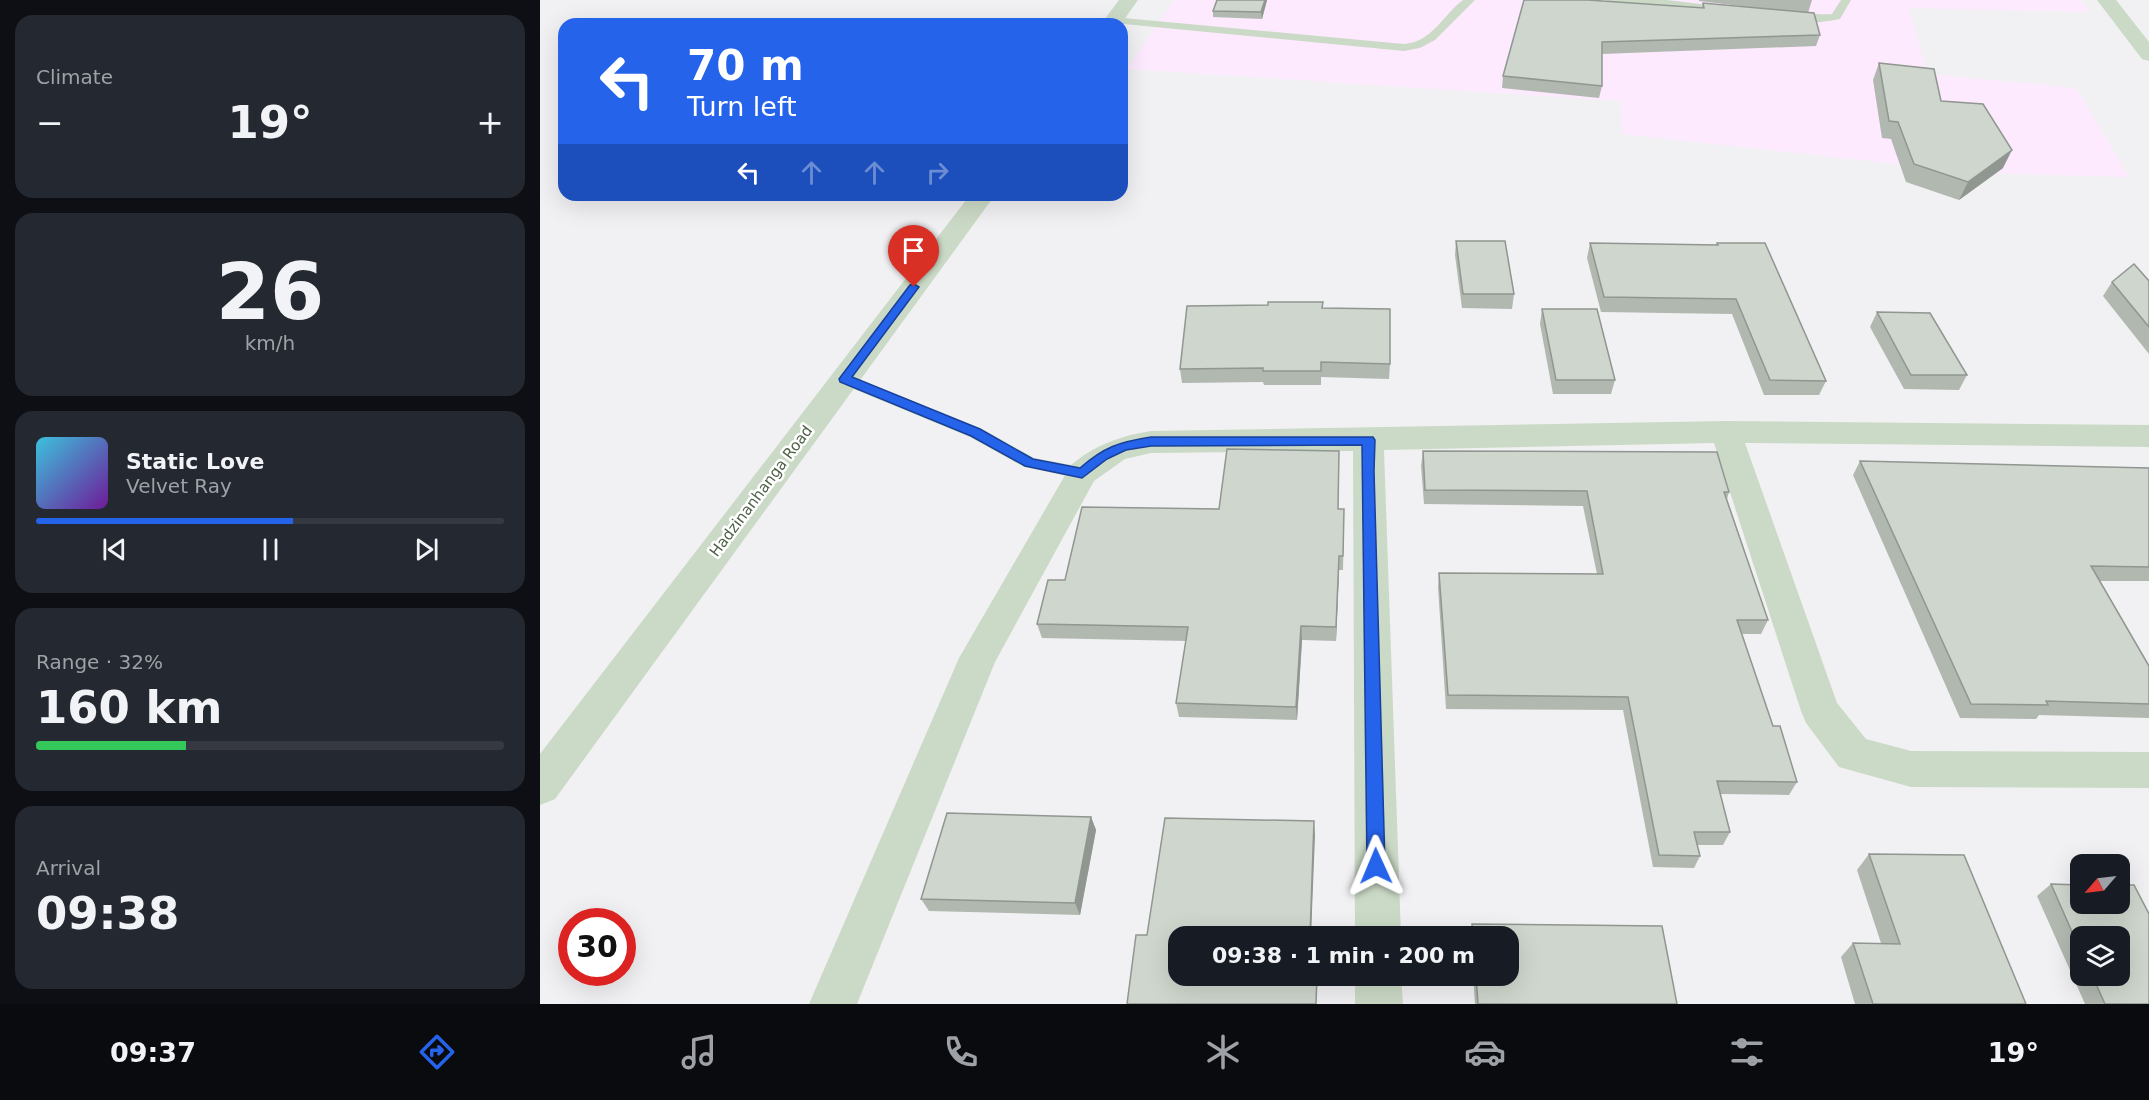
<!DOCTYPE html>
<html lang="en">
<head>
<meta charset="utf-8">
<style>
	:root { --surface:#171b24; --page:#242831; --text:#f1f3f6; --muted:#9ea1a6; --line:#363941; --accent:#2563eb }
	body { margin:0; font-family:"DejaVu Sans",sans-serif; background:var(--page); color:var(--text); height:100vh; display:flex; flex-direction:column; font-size:22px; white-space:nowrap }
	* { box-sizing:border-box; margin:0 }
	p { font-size:20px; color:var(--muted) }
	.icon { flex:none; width:33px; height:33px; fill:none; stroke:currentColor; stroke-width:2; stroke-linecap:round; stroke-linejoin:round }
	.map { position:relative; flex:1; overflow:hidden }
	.details { display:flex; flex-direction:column; gap:15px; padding:15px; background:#0d0f14; width:540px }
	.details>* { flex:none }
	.banner { position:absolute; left:18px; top:18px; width:570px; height:183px; border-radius:18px; box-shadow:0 6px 24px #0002; background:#2563eb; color:#fff; overflow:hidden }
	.needle { width:39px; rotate:242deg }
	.tools { position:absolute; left:1530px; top:854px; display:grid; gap:12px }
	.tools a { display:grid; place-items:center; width:60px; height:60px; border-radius:12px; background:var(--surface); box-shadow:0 6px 24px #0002; font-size:30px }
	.speed { position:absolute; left:18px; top:908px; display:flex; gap:12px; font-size:30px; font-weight:700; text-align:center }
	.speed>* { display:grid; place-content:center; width:78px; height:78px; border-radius:50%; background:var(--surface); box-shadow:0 6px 24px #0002; line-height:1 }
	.speed .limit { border:9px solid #d22; background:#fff; color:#111 }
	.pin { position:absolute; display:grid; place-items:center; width:51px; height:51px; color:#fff; margin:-62px -26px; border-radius:50% 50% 50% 0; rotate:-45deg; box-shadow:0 0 6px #0007 }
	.pin .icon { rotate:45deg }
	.me { position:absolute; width:66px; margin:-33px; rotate:359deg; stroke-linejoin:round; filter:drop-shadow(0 0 4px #0008) }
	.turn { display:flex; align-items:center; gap:21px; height:126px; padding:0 30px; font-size:27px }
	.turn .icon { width:78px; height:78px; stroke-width:2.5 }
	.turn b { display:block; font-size:42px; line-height:51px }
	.lanes { display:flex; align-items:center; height:57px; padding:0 30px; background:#0003; justify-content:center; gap:30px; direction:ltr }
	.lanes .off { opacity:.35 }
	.big { font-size:45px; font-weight:700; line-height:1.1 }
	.details .widget { flex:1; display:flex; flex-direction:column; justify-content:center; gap:9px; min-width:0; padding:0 21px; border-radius:18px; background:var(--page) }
	.details .dial { align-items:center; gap:0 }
	.dial b { font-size:78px; line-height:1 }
	.song { display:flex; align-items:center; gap:18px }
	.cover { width:72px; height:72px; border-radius:9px; background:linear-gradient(135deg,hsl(190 70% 55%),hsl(280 70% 35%)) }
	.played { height:6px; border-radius:3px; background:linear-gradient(90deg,var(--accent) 55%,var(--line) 55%) }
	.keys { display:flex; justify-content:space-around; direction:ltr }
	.heat { display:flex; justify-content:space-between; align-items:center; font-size:33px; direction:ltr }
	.charge { height:9px; border-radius:4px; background:linear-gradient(90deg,#34c759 32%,var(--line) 0) }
	.trip { position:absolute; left:628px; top:926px; width:351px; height:60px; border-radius:18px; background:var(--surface); box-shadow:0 6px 24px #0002; font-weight:700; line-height:60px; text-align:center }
	.menu { display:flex; height:96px; justify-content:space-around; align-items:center; background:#090b0e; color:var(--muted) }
	.menu .icon { width:42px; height:42px }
	.menu .selected { color:var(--accent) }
	.menu b { font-size:27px; color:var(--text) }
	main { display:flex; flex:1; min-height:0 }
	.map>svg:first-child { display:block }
	.commercial { fill:#feeafe }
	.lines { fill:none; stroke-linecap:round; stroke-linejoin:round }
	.service { fill:#cbdac6; fill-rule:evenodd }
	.minor { fill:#cbdac6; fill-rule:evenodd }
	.tertiary { fill:#cbdac6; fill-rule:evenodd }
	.wall { fill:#b1b8b0; fill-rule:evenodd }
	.shaded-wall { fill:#909690 }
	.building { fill:#ced6cd; stroke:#909690; stroke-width:1.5 }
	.route { fill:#2563eb; stroke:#184099; stroke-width:1.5 }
	.labels { text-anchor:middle; stroke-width:5; stroke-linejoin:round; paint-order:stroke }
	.street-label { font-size:15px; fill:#4d6146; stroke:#fff }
</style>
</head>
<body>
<main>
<section class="details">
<div class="widget"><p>Climate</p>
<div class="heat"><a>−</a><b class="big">19°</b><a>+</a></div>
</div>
<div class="widget dial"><b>26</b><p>km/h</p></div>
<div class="widget">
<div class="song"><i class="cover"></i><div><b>Static Love</b><p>Velvet Ray</p></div></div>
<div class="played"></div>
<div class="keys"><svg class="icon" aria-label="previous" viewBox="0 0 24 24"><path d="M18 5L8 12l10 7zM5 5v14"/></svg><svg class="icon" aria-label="pause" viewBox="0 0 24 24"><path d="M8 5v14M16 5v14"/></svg><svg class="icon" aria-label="next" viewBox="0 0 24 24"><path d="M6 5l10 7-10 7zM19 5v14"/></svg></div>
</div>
<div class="widget"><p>Range · 32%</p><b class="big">160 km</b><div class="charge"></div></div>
<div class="widget"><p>Arrival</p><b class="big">09:38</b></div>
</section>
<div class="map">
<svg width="1609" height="1004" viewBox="0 0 1609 1004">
	<rect width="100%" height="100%" fill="#f1f1f3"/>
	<polygon class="commercial" points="634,0 1540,0 1550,12 1368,8 1388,74 1536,88 1589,177 1441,173 1082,134 1081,101 587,69"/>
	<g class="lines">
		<g class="service">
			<path d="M923 0H935L895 40 880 48 864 51 573 23 568 20 573 17 864 44C892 42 903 15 923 0Z"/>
			<polygon points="1066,0 1127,0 1186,7 1191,10 1186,13 1071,3"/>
			<path d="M1301 0H1311L1300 19C1285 22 1260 26 1248 17 1254 12 1282 15 1292 14Z"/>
			<polygon points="305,374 442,429 494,458 542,467 548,469 551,473 548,477 542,479 484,467 430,437 299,383 297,379 299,375"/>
		</g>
		<g class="minor">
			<polygon points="1557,0 1576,0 1609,42 1609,61 1602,59"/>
			<path d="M1186 421 1609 425V447L1205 443 1297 703 1326 739 1371 751 1609 752V788L1371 787 1299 767 1266 723 1261 711 1174 443 844 450 861 936H815L813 451 611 453 585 459 554 481 455 662 317 1004H269L419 658 531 465C555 445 580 436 611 431Z"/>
			<polygon points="815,975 861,975 863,1004 815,1004"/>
		</g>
		<g class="tertiary">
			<polygon points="579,0 598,0 581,24 561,24"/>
			<polygon points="430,195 455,195 15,799 0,805 0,754"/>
		</g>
	</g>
	<g class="wall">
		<polygon points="727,0 722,19 673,17 673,11"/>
		<polygon points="1159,0 1272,0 1268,13 1280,35 1276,46 1062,54 1062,86 1059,98 962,88 963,76 1162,8 1163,3 1227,9 1159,1"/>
		<polygon points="1339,63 1401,101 1463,168 1419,200 1366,182 1351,139 1342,138 1333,80"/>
		<polygon points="916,241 974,294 972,309 922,308 915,255"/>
		<polygon points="1050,243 1176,245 1177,243 1286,381 1279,395 1224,395 1192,314 1061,312 1047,258"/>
		<polygon points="1609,281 1609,354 1563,296 1572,282"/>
		<polygon points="783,308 850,364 849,379 781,377 781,385 724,385 723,382 642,383 640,369"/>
		<polygon points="1002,309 1075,380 1071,394 1013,394 1000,324"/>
		<polygon points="1337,312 1427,375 1419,390 1364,389 1330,327"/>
		<polygon points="883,451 1189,492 1187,499 1228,620 1221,634 1202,634 1233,726 1257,782 1249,795 1180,794 1190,832 1183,845 1157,845 1160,856 1154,868 1113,867 1083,710 906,709 898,587 899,573 1057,574 1043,506 884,504 881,466"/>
		<polygon points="1320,461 1609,468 1609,581 1560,581 1609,666 1609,718 1499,715 1496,719 1420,718 1313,475"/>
		<polygon points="799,465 798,509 804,524 803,570 799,570 796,641 762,640 757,720 639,717 636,703 646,641 502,638 497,624 525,580 679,509"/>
		<polygon points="551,817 556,830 540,915 389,911 381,899"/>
		<polygon points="1329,854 1486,1004 1315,1004 1301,957 1313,943 1341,943 1317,870"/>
		<path d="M1511 884 1609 1004H1545L1497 896ZM1540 936 1580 975H1540Z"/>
		<polygon points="932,924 1122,926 1137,1004 935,1004 933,975 969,975 969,936 930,936"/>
	</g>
	<g class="shaded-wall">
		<polygon points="725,0 727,0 722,19 721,12"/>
		<polygon points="1472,150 1463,168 1419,200 1428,182"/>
		<polygon points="799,556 799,570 796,641 796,627"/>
		<polygon points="761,626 762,640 757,720 756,707"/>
		<polygon points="551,817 556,830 540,915 535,903"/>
		<polygon points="774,821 775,836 771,936 770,936"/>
	</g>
	<g class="building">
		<polygon points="677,0 725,0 721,12 673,11"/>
		<polygon points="984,0 1048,0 1164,8 1163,3 1274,13 1280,35 1062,42 1062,86 963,76"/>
		<polygon points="1339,63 1394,69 1401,101 1443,104 1472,150 1428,182 1374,164 1358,122 1349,121"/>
		<polygon points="916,241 965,241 974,294 923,294"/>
		<polygon points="1050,243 1178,245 1177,243 1225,243 1286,381 1230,380 1196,299 1064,297"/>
		<polygon points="1594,264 1609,281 1609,327 1572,282"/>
		<polygon points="728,302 783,302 782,308 850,309 850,364 781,362 781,371 723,371 723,368 640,369 647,306 728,305"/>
		<polygon points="1002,309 1057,309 1075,380 1016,380"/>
		<polygon points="1337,312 1390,313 1427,375 1371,375"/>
		<polygon points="687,449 799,451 798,509 804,509 803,556 799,556 796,627 761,626 756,707 636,703 648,627 497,624 508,580 525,580 542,507 679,509"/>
		<polygon points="883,451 1177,452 1189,492 1184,492 1228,620 1197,620 1233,726 1240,726 1257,782 1177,781 1190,832 1154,832 1160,856 1119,855 1088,697 908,695 899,573 1063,574 1047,491 885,490"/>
		<polygon points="1320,461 1609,468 1609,567 1551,566 1609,666 1609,704 1506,701 1508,705 1431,704"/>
		<polygon points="407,813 551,817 535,903 381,899"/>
		<polygon points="625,818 774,821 770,936 639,936 639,975 777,975 776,1004 587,1004 596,935 607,935"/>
		<polygon points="1329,854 1424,855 1486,1004 1333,1004 1313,943 1360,944"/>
		<polygon points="1511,884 1540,885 1540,903 1580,903 1580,885 1594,885 1609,914 1609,1004 1565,1004 1552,975 1580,975 1580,936 1540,936 1540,950"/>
		<polygon points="932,924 1122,926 1137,1004 938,1004 936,975 969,975 969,936 933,936"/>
	</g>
	<path class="route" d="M374 284 379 287 312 377 440 429 493 459 540 468C564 447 579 442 611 437H833L835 440 834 471 845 866 842 872 836 875 830 872 827 866 822 445 611 446 586 450 567 459 542 478 485 466 431 436 300 382 299 379 370 285Z"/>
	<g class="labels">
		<g class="street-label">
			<text transform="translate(221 491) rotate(-53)" y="5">Hadzinanhanga Road</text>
		</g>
	</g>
</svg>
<div class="tools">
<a><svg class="needle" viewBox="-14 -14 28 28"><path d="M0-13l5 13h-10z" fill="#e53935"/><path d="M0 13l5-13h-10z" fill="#9ea1a6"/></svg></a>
<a><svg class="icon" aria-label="layers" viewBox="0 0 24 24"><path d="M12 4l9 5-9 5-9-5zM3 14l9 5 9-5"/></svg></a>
</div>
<div class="speed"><div class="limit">30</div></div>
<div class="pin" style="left:374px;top:287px;background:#d93025"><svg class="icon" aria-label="arrive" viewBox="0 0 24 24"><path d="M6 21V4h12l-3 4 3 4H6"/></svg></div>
<svg class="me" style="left:836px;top:866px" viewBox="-20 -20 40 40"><path d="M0-17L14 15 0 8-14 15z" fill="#2563eb" stroke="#fff" stroke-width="4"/></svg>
<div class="trip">09:38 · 1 min · 200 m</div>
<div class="banner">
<div class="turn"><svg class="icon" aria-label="left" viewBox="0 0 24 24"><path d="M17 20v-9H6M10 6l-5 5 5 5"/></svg><div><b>70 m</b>Turn left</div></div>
<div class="lanes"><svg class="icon" aria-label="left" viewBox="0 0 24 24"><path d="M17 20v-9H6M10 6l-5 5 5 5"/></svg><svg class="icon off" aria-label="ahead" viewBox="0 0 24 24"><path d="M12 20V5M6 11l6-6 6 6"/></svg><svg class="icon off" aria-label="ahead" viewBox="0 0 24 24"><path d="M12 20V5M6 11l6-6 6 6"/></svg><svg class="icon off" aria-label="right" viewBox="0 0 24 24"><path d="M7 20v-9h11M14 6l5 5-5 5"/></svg></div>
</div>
</div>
</main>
<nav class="menu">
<b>09:37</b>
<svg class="icon selected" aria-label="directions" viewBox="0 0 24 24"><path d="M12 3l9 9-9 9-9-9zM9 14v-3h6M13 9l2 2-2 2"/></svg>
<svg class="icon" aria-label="music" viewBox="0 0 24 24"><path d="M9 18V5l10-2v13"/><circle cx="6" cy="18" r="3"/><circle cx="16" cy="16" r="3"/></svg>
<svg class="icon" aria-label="phone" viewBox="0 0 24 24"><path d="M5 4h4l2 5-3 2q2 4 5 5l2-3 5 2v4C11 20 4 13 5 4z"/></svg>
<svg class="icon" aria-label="climate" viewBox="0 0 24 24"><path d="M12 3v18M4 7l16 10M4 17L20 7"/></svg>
<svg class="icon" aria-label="car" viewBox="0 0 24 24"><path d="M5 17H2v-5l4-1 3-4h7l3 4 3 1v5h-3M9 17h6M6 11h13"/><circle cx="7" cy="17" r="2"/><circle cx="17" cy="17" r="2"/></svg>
<svg class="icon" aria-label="filters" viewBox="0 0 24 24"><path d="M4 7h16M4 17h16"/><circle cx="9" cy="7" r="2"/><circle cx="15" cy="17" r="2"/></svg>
<b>19°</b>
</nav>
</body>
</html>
